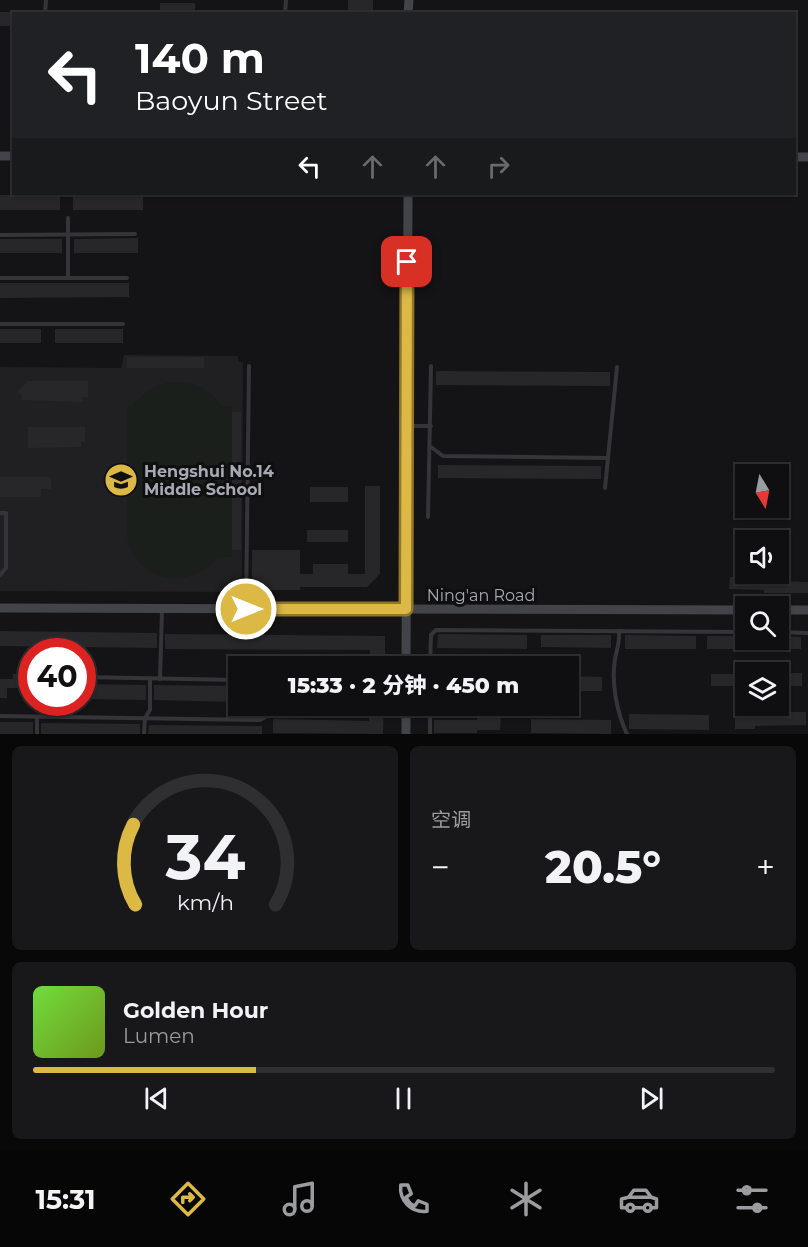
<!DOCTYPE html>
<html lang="zh">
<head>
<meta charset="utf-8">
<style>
	:root { --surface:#0f0e10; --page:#181719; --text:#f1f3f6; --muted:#9b9c9f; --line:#2f2e30; --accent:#dcb944 }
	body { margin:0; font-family:Montserrat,"Noto Sans SC",sans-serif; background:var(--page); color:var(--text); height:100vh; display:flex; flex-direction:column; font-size:22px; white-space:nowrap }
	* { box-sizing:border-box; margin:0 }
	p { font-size:20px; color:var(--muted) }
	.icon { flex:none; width:33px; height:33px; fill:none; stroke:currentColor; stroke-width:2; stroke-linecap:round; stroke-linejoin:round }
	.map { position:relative; height:734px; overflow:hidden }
	.side { display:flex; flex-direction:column; gap:12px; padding:12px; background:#080809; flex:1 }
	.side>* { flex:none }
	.hud { position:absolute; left:12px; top:12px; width:784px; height:183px; border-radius:0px; box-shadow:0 2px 4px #0004,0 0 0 2px var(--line); background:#202124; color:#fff; overflow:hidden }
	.needle { width:39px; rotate:170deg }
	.controls { position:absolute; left:735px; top:464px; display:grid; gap:12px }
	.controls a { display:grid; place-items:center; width:54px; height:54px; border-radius:0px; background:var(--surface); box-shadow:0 2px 4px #0004,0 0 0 2px var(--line); font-size:30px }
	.speed { position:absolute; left:18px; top:638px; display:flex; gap:12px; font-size:30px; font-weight:700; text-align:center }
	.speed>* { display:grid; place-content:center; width:78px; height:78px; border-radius:50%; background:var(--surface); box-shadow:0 2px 4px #0004,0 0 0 2px var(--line); line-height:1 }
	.speed .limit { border:9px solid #d22; background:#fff; color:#111 }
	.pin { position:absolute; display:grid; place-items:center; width:51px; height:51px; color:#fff; margin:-26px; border-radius:12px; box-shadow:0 3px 9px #0006 }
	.me { position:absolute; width:66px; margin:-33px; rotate:90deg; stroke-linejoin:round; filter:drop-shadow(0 0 4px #0008) }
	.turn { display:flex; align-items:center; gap:21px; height:126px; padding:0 24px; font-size:27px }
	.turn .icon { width:78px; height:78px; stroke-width:2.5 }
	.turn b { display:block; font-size:42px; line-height:51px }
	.lanes { display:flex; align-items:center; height:57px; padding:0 24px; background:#0003; justify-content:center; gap:30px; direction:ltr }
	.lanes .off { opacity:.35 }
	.big { font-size:45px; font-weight:800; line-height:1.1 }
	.side .tile { flex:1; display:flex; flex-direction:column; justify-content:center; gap:9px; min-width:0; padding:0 21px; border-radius:9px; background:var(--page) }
	.side .dial { align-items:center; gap:0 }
	.dial svg { height:156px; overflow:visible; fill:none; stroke:var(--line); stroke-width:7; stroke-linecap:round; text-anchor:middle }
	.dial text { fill:var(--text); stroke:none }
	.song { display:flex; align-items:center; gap:18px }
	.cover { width:72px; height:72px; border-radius:9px; background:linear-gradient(135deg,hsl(100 70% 55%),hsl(80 70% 35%)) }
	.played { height:6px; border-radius:3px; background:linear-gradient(90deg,var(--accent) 30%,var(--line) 30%) }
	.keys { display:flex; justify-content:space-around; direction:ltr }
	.heat { display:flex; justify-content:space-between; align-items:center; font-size:33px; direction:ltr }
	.side .tiles { flex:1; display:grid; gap:12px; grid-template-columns:1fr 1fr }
	.tile:last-child { grid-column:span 2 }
	.trip { position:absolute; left:228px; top:656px; width:351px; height:60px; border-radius:0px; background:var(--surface); box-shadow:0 2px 4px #0004,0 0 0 2px var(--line); font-weight:800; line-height:60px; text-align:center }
	.dock { display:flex; height:96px; justify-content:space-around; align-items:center; background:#060606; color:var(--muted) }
	.dock .icon { width:42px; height:42px }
	.dock .active { color:var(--accent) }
	.dock b { font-size:27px; color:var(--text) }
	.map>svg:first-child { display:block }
	.built { fill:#202022 }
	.green { fill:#1a1f1b }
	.building { fill:#272629 }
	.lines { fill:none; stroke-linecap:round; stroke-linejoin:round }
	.lane { stroke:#353539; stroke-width:4 }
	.secondary { stroke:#434449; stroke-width:9 }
	.route-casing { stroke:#8f782c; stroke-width:15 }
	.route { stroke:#dcb944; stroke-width:10 }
	.labels { text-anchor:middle; stroke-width:6; stroke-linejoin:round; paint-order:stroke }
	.poi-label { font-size:16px; font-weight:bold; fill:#a7a9b4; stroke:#0f0e10; text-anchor:start }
	.street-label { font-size:16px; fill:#a7a9b4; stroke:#0f0e10 }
</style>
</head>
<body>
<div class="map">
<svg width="808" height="734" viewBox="0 0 808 734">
	<rect width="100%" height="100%" fill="#141315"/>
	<polygon class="built" points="124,355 238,356 238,362 243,362 242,592 0,591 0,367 121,368"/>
	<path class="green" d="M173 382C194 381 210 389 222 406H232V557H218C188 592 139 583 127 538V406H132C143 392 156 384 173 382Z"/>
	<g class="building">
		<rect x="348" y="0" width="25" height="14"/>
		<rect x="160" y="3" width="35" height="11"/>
		<rect x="0" y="12" width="14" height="14"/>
		<rect x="73" y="194" width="70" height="16"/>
		<rect x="0" y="195" width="60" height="15"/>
		<polygon points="138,238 138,253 74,253 74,239"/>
		<rect x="0" y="239" width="62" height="14"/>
		<polygon points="0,283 129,283 129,297 0,298"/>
		<rect x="0" y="329" width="41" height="14"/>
		<rect x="55" y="329" width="68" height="14"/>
		<rect x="127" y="357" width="77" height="11"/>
		<polygon points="436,371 610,372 610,386 436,385"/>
		<polygon points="28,381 88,381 88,397 83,397 83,402 21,400 22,396 18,391"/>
		<rect x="232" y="412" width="9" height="138"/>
		<polygon points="28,427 85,427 85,442 81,442 81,447 28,448"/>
		<polygon points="438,465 601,466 601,479 438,478"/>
		<polygon points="0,477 51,477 51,489 41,489 41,497 0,497"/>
		<polygon points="365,486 380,486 380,574 367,587 300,587 300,590 252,590 252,550 300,550 300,574 313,574 313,564 348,564 348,574 365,574"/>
		<rect x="310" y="487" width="38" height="15"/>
		<rect x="307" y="530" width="41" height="12"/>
		<polygon points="764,573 778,573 778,581 808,582 808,593 764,593 764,590 729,589 730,577 764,577"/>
		<polygon points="0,631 157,633 157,648 0,646"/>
		<polygon points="165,634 385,636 385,666 370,666 370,650 165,649"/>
		<polygon points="438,634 527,635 527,649 437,648"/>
		<polygon points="541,635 611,635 611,648 541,647"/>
		<polygon points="625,635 696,636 696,649 625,649"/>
		<polygon points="707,636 746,636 746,639 778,639 778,636 801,637 801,649 707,649"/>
		<rect x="778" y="673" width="24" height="13"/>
		<polygon points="13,674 32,674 32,688 7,688 7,698 0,698 0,679 13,679"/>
		<rect x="711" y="674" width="35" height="12"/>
		<polygon points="568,676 602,677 602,691 568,691"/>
		<polygon points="82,684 146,685 146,700 82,699"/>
		<polygon points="154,685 238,686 238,702 154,700"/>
		<polygon points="369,705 384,705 383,734 273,733 273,719 369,721"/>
		<polygon points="755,712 806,712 806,725 755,726 755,729 735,729 735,718 755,718"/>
		<polygon points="629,714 709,715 709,730 629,729"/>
		<polygon points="477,715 501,715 500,730 477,730 477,733 434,733 434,720 477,720"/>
		<polygon points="531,719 611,720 611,734 531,733"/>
		<rect x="0" y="722" width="33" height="12"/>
		<polygon points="41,723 140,724 140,734 41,734"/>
		<polygon points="149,725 262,726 262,734 148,734"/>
	</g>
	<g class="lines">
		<g class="lane">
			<polyline points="45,14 46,0"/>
			<polyline points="285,14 286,0"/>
			<polyline points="68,218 68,278"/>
			<polyline points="0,235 135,234"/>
			<polyline points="0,278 127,278"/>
			<polyline points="0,324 123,324"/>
			<polyline points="408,426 431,426"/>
			<polyline points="431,447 443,456 608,458"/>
			<polyline points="605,488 617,367"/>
			<polyline points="0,513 6,513 6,568 0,575"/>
			<polyline points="428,517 431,366"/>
			<polyline points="246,608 249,366"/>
			<path d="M619 631C620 642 617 649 615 659 611 683 617 713 627 734"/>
			<polyline points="778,632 808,633"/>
			<polyline points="430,666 431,635 436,630 746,632"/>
			<polyline points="82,677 238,680"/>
			<polyline points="160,679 162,610"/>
			<polyline points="0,716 260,720 280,709 354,710"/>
			<polyline points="37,734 37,717"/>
			<polyline points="144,734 145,718 150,710 150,678"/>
			<polyline points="430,734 430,705"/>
		</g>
		<g class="secondary">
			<polyline points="408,14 409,0"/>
			<polyline points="0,156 14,156"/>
			<polyline points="795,157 808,157"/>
			<polyline points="0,608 746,610"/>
			<polyline points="778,610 808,610"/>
			<polyline points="406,666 408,194"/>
			<polyline points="406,734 406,705"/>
		</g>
	</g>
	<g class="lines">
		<defs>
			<polyline id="route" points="246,609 406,609 407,262"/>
		</defs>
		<use href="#route" class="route-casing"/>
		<use href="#route" class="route"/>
	</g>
	<defs>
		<symbol id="school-disc" viewBox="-11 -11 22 22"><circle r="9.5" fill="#dcb944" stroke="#0f0e10"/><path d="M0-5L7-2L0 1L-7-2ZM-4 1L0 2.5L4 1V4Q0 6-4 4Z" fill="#111"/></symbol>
	</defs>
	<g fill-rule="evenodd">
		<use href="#school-disc" x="102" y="461" width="38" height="38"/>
	</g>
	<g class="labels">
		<g class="poi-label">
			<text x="144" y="477">Hengshui No.14<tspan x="144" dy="18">Middle School</tspan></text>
		</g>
		<g class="street-label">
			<text x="481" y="601">Ning'an Road</text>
		</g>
	</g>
</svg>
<div class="controls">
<a><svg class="needle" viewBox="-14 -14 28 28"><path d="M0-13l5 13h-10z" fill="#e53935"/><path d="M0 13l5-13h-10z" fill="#9b9c9f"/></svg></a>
<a><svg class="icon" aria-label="sound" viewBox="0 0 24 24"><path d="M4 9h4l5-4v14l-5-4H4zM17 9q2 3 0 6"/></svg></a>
<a><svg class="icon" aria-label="search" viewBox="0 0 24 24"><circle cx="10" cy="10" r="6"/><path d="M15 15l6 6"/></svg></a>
<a><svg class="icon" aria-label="layers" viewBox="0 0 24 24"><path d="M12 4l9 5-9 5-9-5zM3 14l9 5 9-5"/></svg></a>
</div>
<div class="speed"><div class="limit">40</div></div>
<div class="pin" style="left:407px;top:262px;background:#d93025"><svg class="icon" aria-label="arrive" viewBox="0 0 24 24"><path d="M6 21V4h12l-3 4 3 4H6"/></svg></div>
<svg class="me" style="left:246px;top:609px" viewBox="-20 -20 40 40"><circle r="17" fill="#dcb944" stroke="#fff" stroke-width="3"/><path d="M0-11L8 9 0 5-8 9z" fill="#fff"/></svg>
<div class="trip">15:33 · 2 分钟 · 450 m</div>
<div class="hud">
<div class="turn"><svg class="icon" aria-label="left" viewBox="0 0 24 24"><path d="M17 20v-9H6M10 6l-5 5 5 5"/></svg><div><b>140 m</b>Baoyun Street</div></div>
<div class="lanes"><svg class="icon" aria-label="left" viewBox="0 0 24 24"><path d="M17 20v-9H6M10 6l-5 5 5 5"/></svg><svg class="icon off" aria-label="ahead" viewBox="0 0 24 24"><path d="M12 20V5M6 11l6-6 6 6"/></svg><svg class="icon off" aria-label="ahead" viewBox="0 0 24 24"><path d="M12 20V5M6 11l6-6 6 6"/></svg><svg class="icon off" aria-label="right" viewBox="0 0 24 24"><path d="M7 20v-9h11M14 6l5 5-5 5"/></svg></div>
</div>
</div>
<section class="side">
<div class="tiles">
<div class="tile dial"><svg viewBox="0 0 100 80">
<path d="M14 69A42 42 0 1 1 86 69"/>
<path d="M14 69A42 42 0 0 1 13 28" stroke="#dcb944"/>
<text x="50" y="56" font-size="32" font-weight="700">34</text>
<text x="50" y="72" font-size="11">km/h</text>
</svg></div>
<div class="tile"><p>空调</p>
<div class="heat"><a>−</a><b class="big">20.5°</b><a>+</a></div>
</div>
<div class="tile">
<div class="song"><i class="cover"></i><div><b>Golden Hour</b><p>Lumen</p></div></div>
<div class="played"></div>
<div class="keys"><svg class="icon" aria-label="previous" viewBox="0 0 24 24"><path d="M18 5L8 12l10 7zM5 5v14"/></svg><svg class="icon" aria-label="pause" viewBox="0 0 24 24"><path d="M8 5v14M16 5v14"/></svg><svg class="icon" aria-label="next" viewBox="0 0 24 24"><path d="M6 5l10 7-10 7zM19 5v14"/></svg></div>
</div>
</div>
</section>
<nav class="dock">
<b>15:31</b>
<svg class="icon active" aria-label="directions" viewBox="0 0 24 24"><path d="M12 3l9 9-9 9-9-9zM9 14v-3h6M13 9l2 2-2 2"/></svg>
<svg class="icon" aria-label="music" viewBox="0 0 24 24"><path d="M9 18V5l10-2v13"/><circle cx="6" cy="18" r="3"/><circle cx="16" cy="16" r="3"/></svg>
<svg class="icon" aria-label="phone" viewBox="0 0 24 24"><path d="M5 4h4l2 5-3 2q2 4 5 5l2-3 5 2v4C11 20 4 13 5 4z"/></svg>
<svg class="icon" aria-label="climate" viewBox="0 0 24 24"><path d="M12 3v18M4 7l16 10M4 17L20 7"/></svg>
<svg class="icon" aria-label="car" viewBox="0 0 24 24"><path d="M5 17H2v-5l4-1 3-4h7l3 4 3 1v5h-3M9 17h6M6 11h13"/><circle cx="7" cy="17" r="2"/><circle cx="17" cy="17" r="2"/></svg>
<svg class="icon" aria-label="filters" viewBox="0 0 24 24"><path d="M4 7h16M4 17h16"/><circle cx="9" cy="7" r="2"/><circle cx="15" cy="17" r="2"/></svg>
</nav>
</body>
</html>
